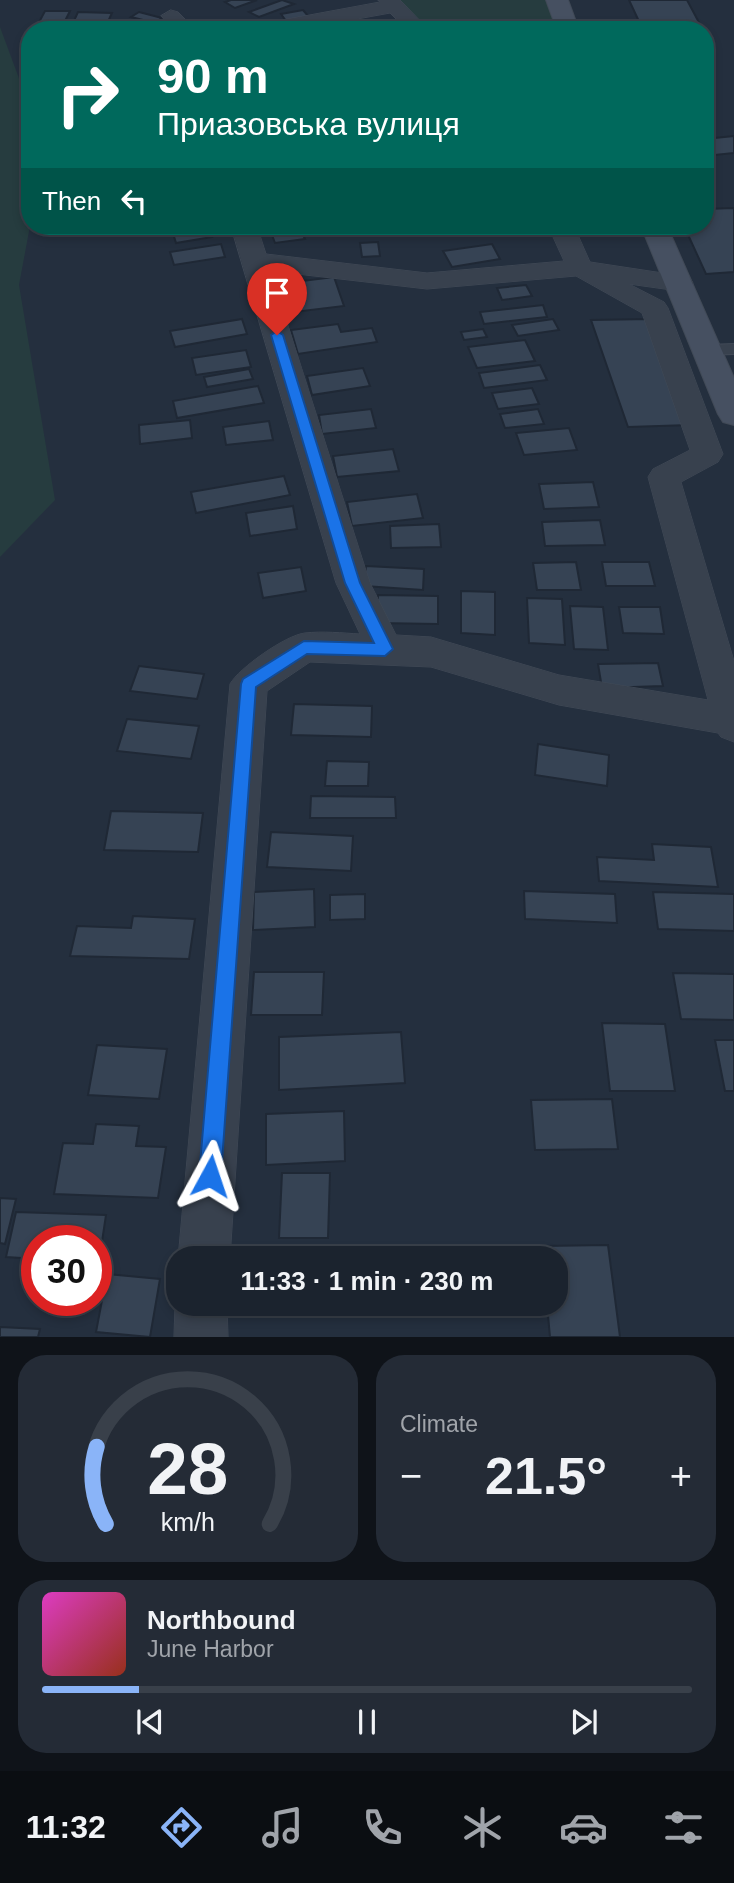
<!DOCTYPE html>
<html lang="en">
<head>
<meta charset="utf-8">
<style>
	:root { --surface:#1b232e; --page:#242b36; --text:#f1f3f6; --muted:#a0a4aa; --line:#39404a; --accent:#8ab4f8 }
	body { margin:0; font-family:Helvetica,sans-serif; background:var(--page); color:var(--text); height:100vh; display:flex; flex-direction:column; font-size:26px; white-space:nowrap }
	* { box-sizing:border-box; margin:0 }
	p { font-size:23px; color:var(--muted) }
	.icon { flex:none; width:38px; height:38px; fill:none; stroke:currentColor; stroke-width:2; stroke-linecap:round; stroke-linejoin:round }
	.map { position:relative; height:1337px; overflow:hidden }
	.panel { display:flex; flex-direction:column; gap:18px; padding:18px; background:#0f1319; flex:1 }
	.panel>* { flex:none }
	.top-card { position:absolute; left:21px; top:21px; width:693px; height:214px; border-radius:28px; box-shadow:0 4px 10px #0003,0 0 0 2px var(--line); background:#00695c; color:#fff; overflow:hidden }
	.speed { position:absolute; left:21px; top:1225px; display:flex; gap:14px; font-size:35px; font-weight:700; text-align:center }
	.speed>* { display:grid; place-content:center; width:91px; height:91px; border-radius:50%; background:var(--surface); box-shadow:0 4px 10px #0003,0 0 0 2px var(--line); line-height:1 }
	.speed .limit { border:10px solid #d22; background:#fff; color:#111 }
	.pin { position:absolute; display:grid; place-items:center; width:60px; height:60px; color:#fff; margin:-72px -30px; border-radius:50% 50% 50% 0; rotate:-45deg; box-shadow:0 0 7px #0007 }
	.pin .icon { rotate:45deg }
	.me { position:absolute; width:77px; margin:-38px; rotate:5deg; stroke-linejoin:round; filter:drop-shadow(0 0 5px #0008) }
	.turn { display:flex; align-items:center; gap:24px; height:147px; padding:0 21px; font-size:32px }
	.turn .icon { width:91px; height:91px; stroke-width:2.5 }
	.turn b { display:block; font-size:49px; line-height:60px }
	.then { display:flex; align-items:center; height:66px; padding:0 21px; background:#0003; gap:14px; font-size:26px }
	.big { font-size:52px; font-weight:700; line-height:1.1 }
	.panel .tile { flex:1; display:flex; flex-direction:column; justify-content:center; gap:10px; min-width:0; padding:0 24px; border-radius:28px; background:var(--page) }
	.panel .dial { align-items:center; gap:0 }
	.dial svg { height:182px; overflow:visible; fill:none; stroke:var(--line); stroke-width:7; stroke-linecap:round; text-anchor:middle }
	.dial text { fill:var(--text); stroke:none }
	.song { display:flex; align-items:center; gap:21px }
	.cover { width:84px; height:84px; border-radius:10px; background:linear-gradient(135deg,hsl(310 70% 55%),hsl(10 70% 35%)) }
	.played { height:7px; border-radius:4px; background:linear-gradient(90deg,var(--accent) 15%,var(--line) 15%) }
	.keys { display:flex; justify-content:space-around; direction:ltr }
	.heat { display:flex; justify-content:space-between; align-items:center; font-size:38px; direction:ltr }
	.panel .tiles { flex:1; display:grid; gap:18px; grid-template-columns:1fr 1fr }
	.tile:last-child { grid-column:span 2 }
	.trip { position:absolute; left:166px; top:1246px; width:402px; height:70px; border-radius:28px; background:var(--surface); box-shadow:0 4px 10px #0003,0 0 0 2px var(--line); font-weight:700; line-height:70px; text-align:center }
	.tab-bar { display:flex; height:112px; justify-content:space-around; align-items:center; background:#0b0e12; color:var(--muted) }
	.tab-bar .icon { width:49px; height:49px }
	.tab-bar .selected { color:var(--accent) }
	.tab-bar b { font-size:32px; color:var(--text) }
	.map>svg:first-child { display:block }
	.green { fill:#263c3f }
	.building { fill:#364354; stroke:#1f2835; stroke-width:2 }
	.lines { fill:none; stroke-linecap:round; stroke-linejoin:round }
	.lane-casing { stroke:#414a57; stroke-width:2 }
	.street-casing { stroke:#414a57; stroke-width:1 }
	.secondary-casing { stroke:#414a57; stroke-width:2 }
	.lane { fill:#38414e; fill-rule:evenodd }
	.street { fill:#38414e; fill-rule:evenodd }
	.secondary { fill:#465061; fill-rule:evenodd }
	.route { fill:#1a73e8; stroke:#114b97; stroke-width:2 }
</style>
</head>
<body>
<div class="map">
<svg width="734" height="1337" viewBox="0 0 734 1337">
	<rect width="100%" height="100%" fill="#242f3e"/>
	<g class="green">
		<polygon points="393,0 549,0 561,30 424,30"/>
		<polygon points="0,27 30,108 30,226 19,285 55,500 0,557"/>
	</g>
	<g class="building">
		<polygon points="231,0 257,0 235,8 225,2"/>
		<polygon points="282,0 294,4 259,17 249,12"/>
		<polygon points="629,0 687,0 703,30 643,30"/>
		<polygon points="303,10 309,17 286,21 281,14"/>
		<polygon points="45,11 70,11 62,27 37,26"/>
		<polygon points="78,12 112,13 106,26 72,25"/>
		<polygon points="139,12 162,18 155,23 131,17"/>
		<polygon points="734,136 734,153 705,156 705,139"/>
		<polygon points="734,208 734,272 706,274 684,226 705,226 705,209"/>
		<polygon points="196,226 208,226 212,237 176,243 172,230"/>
		<polygon points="434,226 494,226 494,227 436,231"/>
		<polygon points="301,231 305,239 275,243 272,235"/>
		<polygon points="378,242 380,256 362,257 360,243"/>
		<polygon points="221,244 225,257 174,265 170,252"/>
		<polygon points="492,244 500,259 452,267 443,251"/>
		<polygon points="334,277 344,306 286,313 278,284"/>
		<polygon points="526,285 532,296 502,300 497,288"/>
		<polygon points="543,305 547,317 484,324 480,312"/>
		<polygon points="242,319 247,334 175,347 170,331"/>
		<polygon points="553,319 559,330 518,336 512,325"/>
		<polygon points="650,319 690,425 628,427 591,320"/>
		<polygon points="338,324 341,332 372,328 377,342 298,354 291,330"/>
		<polygon points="483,329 487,337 464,340 461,332"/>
		<polygon points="525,340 535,361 477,368 468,347"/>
		<polygon points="246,350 251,367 196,375 192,358"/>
		<polygon points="540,365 547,380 484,388 479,373"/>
		<polygon points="363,368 370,386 312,395 307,376"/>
		<polygon points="249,369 253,379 207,387 204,377"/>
		<polygon points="258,386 264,403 177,418 173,401"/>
		<polygon points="532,388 539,404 498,409 492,393"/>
		<polygon points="371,409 376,428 322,434 319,415"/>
		<polygon points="538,409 544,424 505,428 500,414"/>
		<polygon points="190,420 192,438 140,444 139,425"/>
		<polygon points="269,421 273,440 226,445 223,427"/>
		<polygon points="569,428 577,450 524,455 516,433"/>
		<polygon points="393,449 399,471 337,477 333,456"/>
		<polygon points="284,476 290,495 196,513 191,492"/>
		<polygon points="593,482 599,507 544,509 539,484"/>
		<polygon points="417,494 423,518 352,526 347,502"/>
		<polygon points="293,506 297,529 250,536 246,513"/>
		<polygon points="600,520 605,545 545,546 542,522"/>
		<polygon points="439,524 441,547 391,548 390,526"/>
		<polygon points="576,562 581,590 537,590 533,563"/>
		<polygon points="602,562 649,562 655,586 606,586"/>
		<polygon points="366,566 424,569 423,590 364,586"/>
		<polygon points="301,567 306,591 263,598 258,573"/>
		<polygon points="461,591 495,592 495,635 461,633"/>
		<polygon points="378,595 438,596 438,624 377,623"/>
		<polygon points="527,598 562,599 565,645 529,643"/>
		<polygon points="570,606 603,607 608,650 574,649"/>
		<polygon points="619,607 660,607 664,634 623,633"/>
		<polygon points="658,663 663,686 602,688 598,664"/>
		<polygon points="139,666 204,674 197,699 130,691"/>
		<polygon points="294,704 372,706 371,737 291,735"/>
		<polygon points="127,719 199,726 191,759 117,751"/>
		<polygon points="538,744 609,755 607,786 535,775"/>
		<polygon points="327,761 369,762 368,786 325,786"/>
		<polygon points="311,796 395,797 396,818 310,818"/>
		<polygon points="111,811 203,813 198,852 104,850"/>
		<polygon points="271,832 353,836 351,871 267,867"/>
		<polygon points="652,844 711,847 718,887 599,881 597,857 654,860"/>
		<polygon points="314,889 315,927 253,930 254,892"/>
		<polygon points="524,891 615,894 617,923 525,919"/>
		<polygon points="653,892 734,894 734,931 658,929"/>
		<polygon points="365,894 365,919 330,920 330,895"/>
		<polygon points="133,916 195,919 189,959 70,956 77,926 131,928"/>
		<polygon points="254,972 324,972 322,1015 251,1015"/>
		<polygon points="673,973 734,974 734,1020 681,1019"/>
		<polygon points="602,1023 665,1024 675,1091 610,1091"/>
		<polygon points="401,1032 405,1083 279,1090 279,1037"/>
		<polygon points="715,1040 734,1040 734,1091 725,1091"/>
		<polygon points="97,1045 167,1049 159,1099 88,1095"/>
		<polygon points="612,1099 618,1149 535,1150 531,1100"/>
		<polygon points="344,1111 345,1161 266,1165 266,1114"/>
		<polygon points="96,1124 139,1126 136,1146 166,1147 158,1198 54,1194 63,1143 93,1144"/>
		<polygon points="282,1173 330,1173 328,1238 279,1238"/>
		<polygon points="0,1198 16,1199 5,1244 0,1243"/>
		<polygon points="16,1212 106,1215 99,1262 96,1262 96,1241 37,1241 37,1259 6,1257"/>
		<polygon points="608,1245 620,1337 550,1337 547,1304 556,1304 556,1258 543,1258 542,1246"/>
		<polygon points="107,1274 160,1279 150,1337 96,1332"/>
		<polygon points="0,1327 40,1329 38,1337 0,1337"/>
	</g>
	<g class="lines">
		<defs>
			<polygon id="lane" points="734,344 734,354 706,355 698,350 706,345"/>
			<g id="street">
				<polygon points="378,0 400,0 429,30 407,30 390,13 297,30 251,30 261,24 380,2"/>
				<polygon points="171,10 178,12 196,30 174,30 161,16"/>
				<path d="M231 226H257L266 254 427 273 564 261 548 226H574L590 262 689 277 693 283 689 289 679 291 629 284 664 302 668 308 723 454 718 462 681 482 734 661V742L721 737 718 733 559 705 431 667 310 662 267 691 230 1258 178 1259 230 684C239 668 286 635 305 633 323 631 342 633 360 634L336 583ZM271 271 427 289 576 276 642 313 690 450 653 469 648 477 708 700 559 675 431 637 396 635 370 583Z"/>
				<polygon points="178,1295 178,1304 227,1304 228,1337 174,1337 175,1304"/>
			</g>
			<g id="secondary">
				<polygon points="546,0 568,0 579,30 557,30"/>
				<polygon points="641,226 667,226 734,378 734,425 723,422 718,414"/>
			</g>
		</defs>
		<use href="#lane" class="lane-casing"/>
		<use href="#street" class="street-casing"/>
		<use href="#secondary" class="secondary-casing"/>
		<use href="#lane" class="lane"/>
		<use href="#street" class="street"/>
		<use href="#secondary" class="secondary"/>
	</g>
	<polygon class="route" points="277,331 283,335 360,583 393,649 385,656 307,654 256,687 221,1176 218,1184 210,1187 202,1184 199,1176 241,684 243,679 304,641 374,643 345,583 271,335"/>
</svg>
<div class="speed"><div class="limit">30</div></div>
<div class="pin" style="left:277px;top:335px;background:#d93025"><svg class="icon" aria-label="arrive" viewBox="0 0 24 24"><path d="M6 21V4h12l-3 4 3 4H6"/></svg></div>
<svg class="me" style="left:210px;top:1176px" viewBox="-20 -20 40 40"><path d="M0-17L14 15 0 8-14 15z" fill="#1a73e8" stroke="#fff" stroke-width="4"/></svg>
<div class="trip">11:33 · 1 min · 230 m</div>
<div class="top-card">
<div class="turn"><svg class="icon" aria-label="right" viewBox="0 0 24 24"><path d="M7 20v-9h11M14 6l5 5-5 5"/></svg><div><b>90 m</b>Приазовська вулиця</div></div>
<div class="then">Then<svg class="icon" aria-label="left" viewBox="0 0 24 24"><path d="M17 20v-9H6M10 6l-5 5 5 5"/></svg></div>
</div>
</div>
<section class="panel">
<div class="tiles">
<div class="tile dial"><svg viewBox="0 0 100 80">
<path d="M14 69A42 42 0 1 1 86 69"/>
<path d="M14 69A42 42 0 0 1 10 35" stroke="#8ab4f8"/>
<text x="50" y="56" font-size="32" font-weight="700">28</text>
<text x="50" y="72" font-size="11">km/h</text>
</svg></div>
<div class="tile"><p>Climate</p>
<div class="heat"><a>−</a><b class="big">21.5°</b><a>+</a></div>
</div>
<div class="tile">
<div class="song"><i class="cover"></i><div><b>Northbound</b><p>June Harbor</p></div></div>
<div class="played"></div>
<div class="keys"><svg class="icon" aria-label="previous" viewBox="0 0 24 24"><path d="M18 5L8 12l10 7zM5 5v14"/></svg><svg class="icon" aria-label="pause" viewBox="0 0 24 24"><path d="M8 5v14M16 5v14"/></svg><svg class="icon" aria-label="next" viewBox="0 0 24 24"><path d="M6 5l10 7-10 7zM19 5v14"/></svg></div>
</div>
</div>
</section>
<nav class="tab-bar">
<b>11:32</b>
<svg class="icon selected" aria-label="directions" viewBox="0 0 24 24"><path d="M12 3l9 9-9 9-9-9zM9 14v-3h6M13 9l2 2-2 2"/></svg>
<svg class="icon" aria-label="music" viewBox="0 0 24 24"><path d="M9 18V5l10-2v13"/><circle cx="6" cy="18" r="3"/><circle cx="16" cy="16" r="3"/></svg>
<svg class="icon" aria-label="phone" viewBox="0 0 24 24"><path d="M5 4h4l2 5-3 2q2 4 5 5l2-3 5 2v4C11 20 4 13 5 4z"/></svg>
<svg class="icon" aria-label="climate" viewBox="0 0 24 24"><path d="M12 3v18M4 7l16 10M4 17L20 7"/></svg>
<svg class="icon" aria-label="car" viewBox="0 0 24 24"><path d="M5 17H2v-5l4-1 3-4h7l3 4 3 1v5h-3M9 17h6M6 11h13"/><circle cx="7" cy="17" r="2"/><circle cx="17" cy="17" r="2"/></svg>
<svg class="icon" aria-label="filters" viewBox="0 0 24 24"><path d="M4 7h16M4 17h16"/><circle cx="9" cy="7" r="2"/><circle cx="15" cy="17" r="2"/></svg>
</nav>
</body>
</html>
